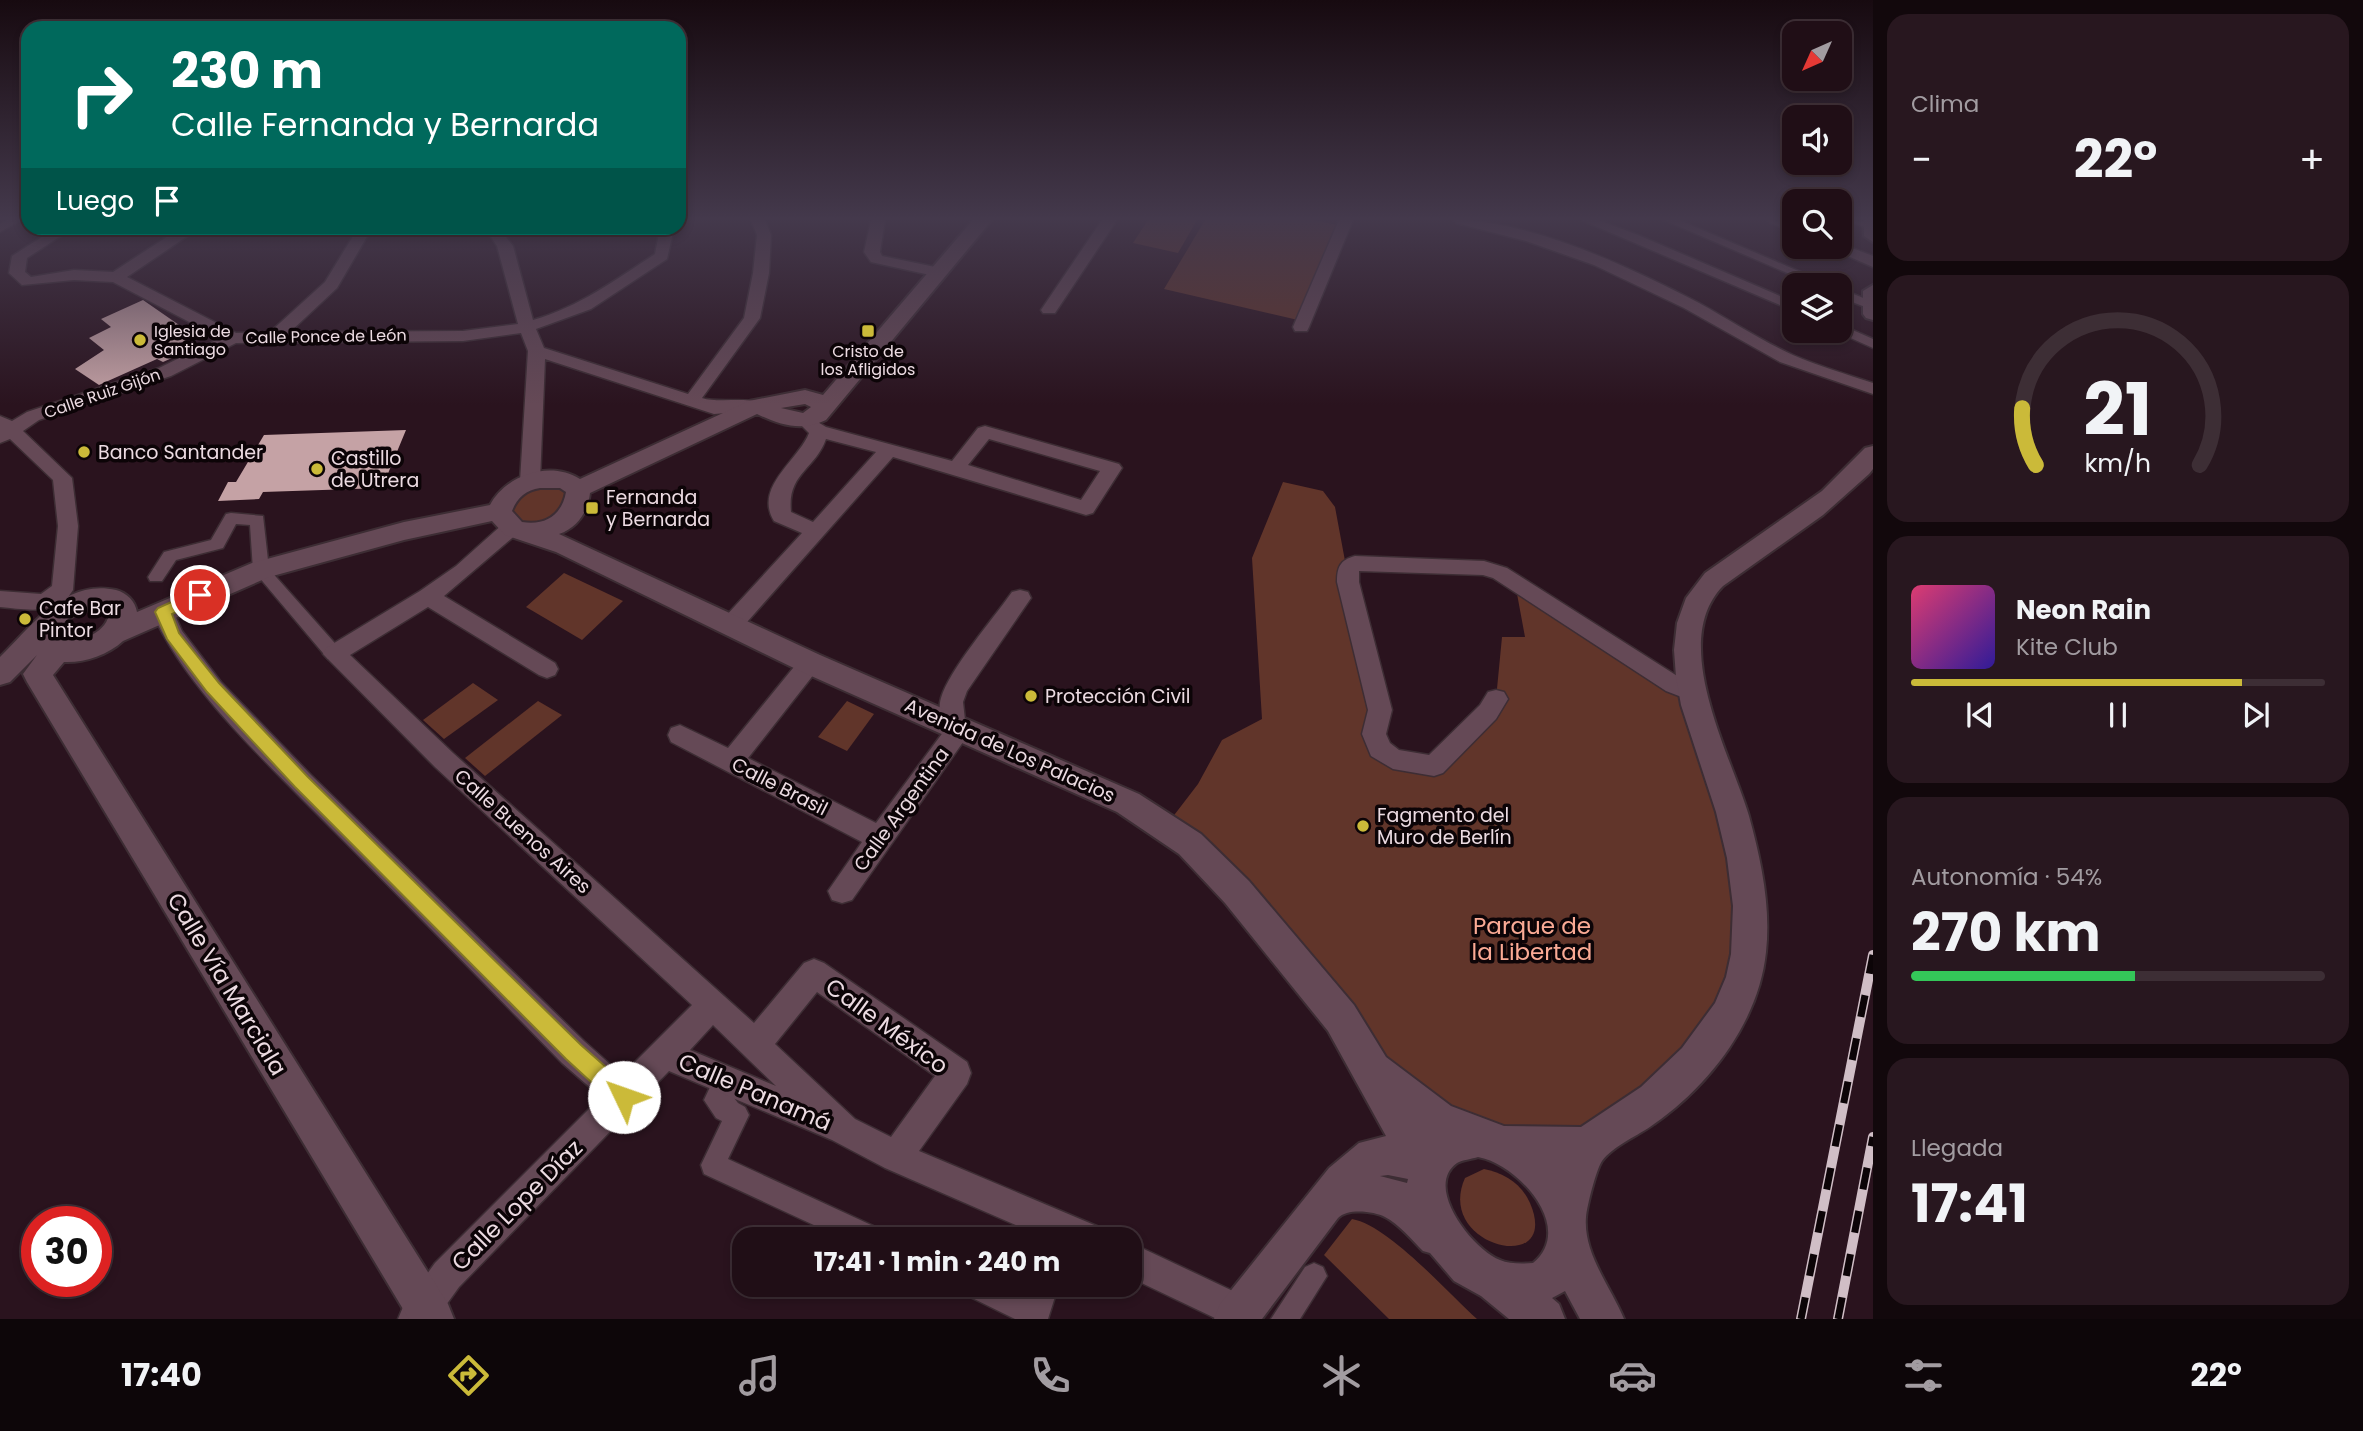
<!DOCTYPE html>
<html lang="es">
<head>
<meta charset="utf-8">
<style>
	:root { --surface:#200e16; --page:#28171f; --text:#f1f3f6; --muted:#a29ca1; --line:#3d2e35; --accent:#cbba39 }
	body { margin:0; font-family:Poppins,sans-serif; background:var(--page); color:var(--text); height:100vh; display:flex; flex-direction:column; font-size:26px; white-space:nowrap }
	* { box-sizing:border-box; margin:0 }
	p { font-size:23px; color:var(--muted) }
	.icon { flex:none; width:38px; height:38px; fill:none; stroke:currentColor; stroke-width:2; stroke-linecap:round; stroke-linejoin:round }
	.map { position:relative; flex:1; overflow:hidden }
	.panel { display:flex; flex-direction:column; gap:14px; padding:14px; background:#12080c; width:490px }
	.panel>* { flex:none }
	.banner { position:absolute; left:21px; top:21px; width:665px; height:214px; border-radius:21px; box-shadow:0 4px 10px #0003,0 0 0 2px var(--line); background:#00695c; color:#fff; overflow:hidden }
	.needle { width:46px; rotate:225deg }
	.fabs { position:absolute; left:1782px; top:21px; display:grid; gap:14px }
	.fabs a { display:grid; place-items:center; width:70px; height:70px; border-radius:14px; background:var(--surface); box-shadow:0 4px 10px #0003,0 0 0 2px var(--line); font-size:35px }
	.speed { position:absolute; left:21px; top:1206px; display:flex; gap:14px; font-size:35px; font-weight:700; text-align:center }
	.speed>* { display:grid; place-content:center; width:91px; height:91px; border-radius:50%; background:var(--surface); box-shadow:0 4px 10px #0003,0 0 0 2px var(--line); line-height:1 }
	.speed .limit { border:10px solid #d22; background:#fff; color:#111 }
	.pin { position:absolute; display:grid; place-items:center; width:60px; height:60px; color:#fff; margin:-30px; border:4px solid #fff; border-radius:50%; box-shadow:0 2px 7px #0007 }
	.me { position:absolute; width:77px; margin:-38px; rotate:312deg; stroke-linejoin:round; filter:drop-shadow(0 0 5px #0008) }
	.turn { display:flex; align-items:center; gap:24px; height:147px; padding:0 35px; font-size:32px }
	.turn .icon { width:91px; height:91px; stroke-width:2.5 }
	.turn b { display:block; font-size:49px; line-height:60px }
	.then { display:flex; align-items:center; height:66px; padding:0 35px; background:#0003; gap:14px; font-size:26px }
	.big { font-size:52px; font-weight:700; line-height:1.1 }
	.panel .card { flex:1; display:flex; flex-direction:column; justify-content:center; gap:10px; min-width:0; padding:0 24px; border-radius:21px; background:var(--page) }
	.panel .dial { align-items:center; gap:0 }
	.dial svg { height:182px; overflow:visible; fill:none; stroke:var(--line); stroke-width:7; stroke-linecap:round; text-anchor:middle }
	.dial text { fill:var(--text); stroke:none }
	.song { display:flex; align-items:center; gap:21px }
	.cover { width:84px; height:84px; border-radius:10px; background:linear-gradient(135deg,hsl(340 70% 55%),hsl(250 70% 35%)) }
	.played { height:7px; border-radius:4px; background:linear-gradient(90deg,var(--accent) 80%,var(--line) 80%) }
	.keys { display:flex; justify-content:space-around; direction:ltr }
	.heat { display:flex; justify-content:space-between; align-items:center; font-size:38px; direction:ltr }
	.charge { height:10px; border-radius:5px; background:linear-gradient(90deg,#34c759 54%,var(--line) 0) }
	.trip { position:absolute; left:732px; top:1227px; width:410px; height:70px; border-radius:21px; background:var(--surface); box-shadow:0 4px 10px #0003,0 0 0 2px var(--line); font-weight:700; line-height:70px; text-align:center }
	.tab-bar { display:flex; height:112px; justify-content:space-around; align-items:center; background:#0d0609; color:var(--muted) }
	.tab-bar .icon { width:49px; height:49px }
	.tab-bar .current { color:var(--accent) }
	.tab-bar b { font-size:32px; color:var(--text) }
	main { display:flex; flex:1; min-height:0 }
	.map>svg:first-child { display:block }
	.green { fill:#61352a }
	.building { fill:#c5a2a5 }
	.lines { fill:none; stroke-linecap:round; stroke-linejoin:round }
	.pedestrian-casing { stroke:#3d2d34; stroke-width:3 }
	.minor-casing { stroke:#3d2d34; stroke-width:3 }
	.tertiary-casing { stroke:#3d2d34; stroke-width:4 }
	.pedestrian { fill:#654956; fill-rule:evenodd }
	.minor { fill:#654956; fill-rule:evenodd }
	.tertiary { fill:#654956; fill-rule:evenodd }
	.rail-casing { stroke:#d0bec6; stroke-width:10 }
	.rail { stroke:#0c0407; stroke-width:7; stroke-dasharray:22; stroke-linecap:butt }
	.route { fill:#cbba39; stroke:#847925; stroke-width:2 }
	.poi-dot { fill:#cbba39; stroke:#0c0407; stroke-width:2.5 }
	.labels { text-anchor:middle; stroke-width:7; stroke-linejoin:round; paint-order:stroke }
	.far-poi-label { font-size:16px; fill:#ecdbe2; stroke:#0c0407; text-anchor:start }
	.far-street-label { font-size:16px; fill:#ecdbe2; stroke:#0c0407 }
	.poi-label { font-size:19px; fill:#ecdbe2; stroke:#0c0407; text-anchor:start }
	.street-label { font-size:19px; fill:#ecdbe2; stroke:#0c0407 }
	.near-park-label { font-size:23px; fill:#faaa95; stroke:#0c0407 }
	.near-street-label { font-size:23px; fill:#ecdbe2; stroke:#0c0407 }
</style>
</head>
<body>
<main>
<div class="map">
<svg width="1873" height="1319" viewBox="0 0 1873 1319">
	<rect width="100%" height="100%" fill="#2a131e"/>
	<g class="green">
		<polygon points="1148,220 1197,220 1178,253 1133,243"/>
		<polygon points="1205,220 1314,220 1337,225 1298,320 1164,289"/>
		<polygon points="1283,482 1323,491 1335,507 1380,749 1434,766 1496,699 1502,637 1525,637 1515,583 1692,692 1747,878 1737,999 1588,1147 1437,1120 1165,827 1198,784 1222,740 1262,719 1252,558"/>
		<polygon points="560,486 570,496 555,520 526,525 512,518 510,505 530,488"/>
		<polygon points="564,573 623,601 582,640 526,607"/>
		<polygon points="473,683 498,700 444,739 423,720"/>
		<polygon points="538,701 562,715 485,776 465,758"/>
		<polygon points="847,701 874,714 847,751 818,737"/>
		<path d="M1484 1169C1504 1173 1521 1183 1530 1203 1562 1277 1434 1247 1465 1178Z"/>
		<path d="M1352 1219C1388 1225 1448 1293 1477 1319H1389L1324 1255Z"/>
	</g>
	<g class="building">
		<polygon points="143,300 195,336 178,344 183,353 163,362 157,359 99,385 75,369 104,350 89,338 111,327 101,319"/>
		<polygon points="406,430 382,488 263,492 259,499 218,501 228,482 236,482 264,435"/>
	</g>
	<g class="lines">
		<defs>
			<g id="pedestrian">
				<polygon points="7,220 21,220 0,232 0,224"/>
				<polygon points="1581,220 1598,220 1638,235 1794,302 1794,311"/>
				<polygon points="1664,220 1679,220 1831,285 1815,285"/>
				<polygon points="1850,220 1873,223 1873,230 1851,222"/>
				<polygon points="1839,288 1873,302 1873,310 1839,297"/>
				<polygon points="1839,324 1873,339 1873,348 1835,331 1839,331"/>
				<polygon points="231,513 263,516 269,569 340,649 343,654 340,659 328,659 253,570 250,525 236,524 223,548 176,560 162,581 150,581 148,577 164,552 211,540 226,514"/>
				<polygon points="725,1068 733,1072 737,1080 731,1094 738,1103 745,1107 749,1115 728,1159 882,1230 886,1239 844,1239 704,1174 701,1165 722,1121 716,1118 704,1100 717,1072"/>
				<polygon points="1314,1263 1323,1267 1327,1276 1300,1319 1271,1319 1305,1267"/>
				<polygon points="958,1284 1001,1284 1028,1297 1033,1284 1059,1284 1048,1319 1015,1319 962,1293"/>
			</g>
			<g id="minor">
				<path d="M751 220H765L771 235 769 273 760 318 702 398C719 404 756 395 766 406L763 410 714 414 545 359 540 481 537 486H523L520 481 528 351 521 333 463 341 236 343 171 376 39 420 23 431 72 478 78 526 73 590C57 617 25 609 0 607V591L41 594 52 586 58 526 53 480 10 439 0 443V416L12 421 27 412 159 368 220 338 113 282 74 280 22 285 9 273 12 256 56 228H73L27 258 25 272 31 277 74 270 113 272 179 229H189L191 232 189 235 127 277 236 333 270 332 325 282 358 228H372L337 288 290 332 463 331 518 324 497 246 485 228H499L513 246 533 320C579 307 615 280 655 254L660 228H674L667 259 591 309 536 329 544 348 688 394 744 318 753 273 757 235Z"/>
				<polygon points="871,220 885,220 880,252 882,256 945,269 947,272 945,275 939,277 871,262 864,252"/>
				<polygon points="1102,220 1117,220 1055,313 1043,313 1041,310"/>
				<polygon points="1339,220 1353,220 1309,327 1307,331 1295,331 1293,327"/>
				<path d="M1454 220C1530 220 1632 268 1699 303 1730 320 1760 340 1793 355 1818 366 1846 374 1873 383V394L1780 362 1684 308 1594 265 1526 241 1456 223Z"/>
				<polygon points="1768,220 1794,223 1794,232 1770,223"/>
				<polygon points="1839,243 1873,256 1873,267 1834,250 1832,247 1839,247"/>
				<path d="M806 415 826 427 952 461 978 428 985 426 1119 464 1122 468 1093 513 1086 515 893 457 740 630 732 632 724 630 721 624 724 618 802 533 774 521C753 487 799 460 809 433L797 421ZM826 439 876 452 813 522 791 512C787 473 815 470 826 439ZM989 439 1100 471 1081 500 968 465Z"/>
				<path d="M511 521 518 523 521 528 518 533 444 596 555 663 558 669 555 675 547 678 539 675 428 607 350 655 453 753 754 1023 804 963 814 959 824 963 967 1062 971 1073 967 1084 919 1151 1099 1227 1104 1239H1048L885 1168 832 1140 669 1071 459 1287 436 1319H398L403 1307 435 1263 601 1097 562 1063C484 983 406 903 327 824 269 765 184 687 152 612L155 606 163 604 171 606 182 631 221 682 311 775 584 1041 622 1075 692 1005 435 767 323 654 326 648 420 591 456 566 504 523ZM817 992 935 1076 891 1137 855 1119 775 1044ZM713 1025 776 1086 690 1050Z"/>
				<path d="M1355 556 1484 561 1507 568 1682 679 1700 686 1704 692 1700 698 1692 701 1666 691 1493 578 1483 575 1359 571V582L1392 710 1386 734 1390 743 1399 750 1429 755 1480 705 1488 692 1496 690 1504 692 1508 699 1496 719 1443 773 1434 776 1393 769 1371 756 1362 734 1368 710 1337 582C1337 567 1340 560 1355 556Z"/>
				<path d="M1020 590 1028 592 1031 598 967 691 963 702 965 720 972 728 968 735 852 900 842 903 832 900 828 891 862 842 671 742 668 735 671 728 680 725 728 748 802 657 810 654 818 657 821 663 818 669 748 758 876 823 944 731C940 722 938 708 941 698 949 670 993 619 1012 592Z"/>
				<polygon points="1129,1242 1252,1300 1257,1312 1254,1319 1217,1319 1129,1277"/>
			</g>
			<g id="tertiary">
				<path d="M973 220H992L826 420C802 432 780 425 757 414L590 493C588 512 577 528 559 534L820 655 1139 794 1201 834 1249 881 1354 1005 1386 1057 1451 1106 1504 1126 1581 1127 1641 1087 1682 1048 1715 1003 1726 977 1731 954 1733 906 1727 858 1716 812 1681 705 1676 677 1674 650 1677 623 1686 598 1705 573 1822 491 1865 448 1873 446V469L1869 474 1823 515 1723 586C1668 642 1731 755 1749 816 1761 860 1771 906 1766 952 1759 1021 1710 1085 1654 1124 1638 1136 1614 1145 1602 1161 1596 1170 1587 1206 1586 1217 1583 1254 1611 1287 1624 1319H1580L1565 1291 1552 1298 1559 1304 1565 1319H1509L1481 1296 1454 1281 1430 1253 1423 1251C1412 1240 1399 1224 1385 1217 1374 1211 1347 1208 1338 1218L1262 1319H1214L1220 1304 1329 1168 1359 1143 1386 1136 1328 1031 1225 903 1179 854 1117 812 800 671 556 552 505 535 492 521 404 540 269 577 123 641C108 655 84 663 64 662L53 675 448 1304 454 1319H409L27 682 23 674 37 655 10 682 0 685V657C33 625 64 579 116 590 127 593 135 601 137 612L252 563 404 522 490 505C506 475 550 460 580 479L749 401 805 390 823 395ZM805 404 811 407 803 413 781 408ZM540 488H560L566 492C562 515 545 526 522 522L512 511C517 498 526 490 540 488ZM100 608 110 611C106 636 79 642 57 640 54 620 84 610 100 608ZM1478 1157C1518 1164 1576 1228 1533 1263 1523 1264 1509 1264 1500 1260 1473 1250 1423 1187 1457 1163 1462 1160 1472 1159 1478 1157ZM1388 1175 1408 1179 1407 1183 1380 1176Z"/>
				<polygon points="1864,220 1873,220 1873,242 1864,236"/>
				<polygon points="1873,285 1873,320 1866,318 1863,314 1863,291"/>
			</g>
		</defs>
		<use href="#pedestrian" class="pedestrian-casing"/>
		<use href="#minor" class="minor-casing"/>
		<use href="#tertiary" class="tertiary-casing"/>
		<use href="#pedestrian" class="pedestrian"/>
		<use href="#minor" class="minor"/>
		<use href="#tertiary" class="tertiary"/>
		<defs>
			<g id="rail">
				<polyline points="1801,1319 1873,955"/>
				<polyline points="1838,1319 1873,1137"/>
			</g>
		</defs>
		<use href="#rail" class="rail-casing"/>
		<use href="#rail" class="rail"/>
	</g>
	<linearGradient id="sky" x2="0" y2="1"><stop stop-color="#170a10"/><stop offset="0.54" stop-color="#44394c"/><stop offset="1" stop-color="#44394c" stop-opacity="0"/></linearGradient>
	<rect width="1873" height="405" fill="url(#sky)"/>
	<polygon class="route" points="200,589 206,591 208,595 206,599 172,614 179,633 219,683 308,777 581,1045 632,1090 635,1097 632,1105 624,1108 616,1105 566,1059 295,787 207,692 167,639 155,612 158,608"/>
	<g class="poi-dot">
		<rect x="861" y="324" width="14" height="14" rx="3.5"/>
		<circle cx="140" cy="340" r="7"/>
		<circle cx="84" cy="452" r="7"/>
		<circle cx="317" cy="469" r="7"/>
		<rect x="585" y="501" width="14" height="14" rx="3.5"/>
		<circle cx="25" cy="619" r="7"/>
		<circle cx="1031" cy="696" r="7"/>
		<circle cx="1363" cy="826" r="7"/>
	</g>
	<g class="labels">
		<g class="far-poi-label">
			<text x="154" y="337">Iglesia de<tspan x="154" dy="18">Santiago</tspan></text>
			<text x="868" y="357" text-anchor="middle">Cristo de<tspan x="868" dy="18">los Afligidos</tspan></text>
		</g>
		<g class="far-street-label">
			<text transform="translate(326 336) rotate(-1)" y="6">Calle Ponce de León</text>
			<text transform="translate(102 393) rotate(-19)" y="6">Calle Ruiz Gijón</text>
		</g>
		<g class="poi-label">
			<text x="98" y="459">Banco Santander</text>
			<text x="331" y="465">Castillo<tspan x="331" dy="22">de Utrera</tspan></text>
			<text x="606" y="504">Fernanda<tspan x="606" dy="22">y Bernarda</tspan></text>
			<text x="39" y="615">Cafe Bar<tspan x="39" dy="22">Pintor</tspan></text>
			<text x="1045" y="703">Protección Civil</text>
			<text x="1377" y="822">Fagmento del<tspan x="1377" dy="22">Muro de Berlín</tspan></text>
		</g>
		<g class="street-label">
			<text transform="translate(1010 750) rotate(24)" y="7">Avenida de Los Palacios</text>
			<text transform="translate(780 786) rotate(27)" y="7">Calle Brasil</text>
			<text transform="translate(901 809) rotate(-54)" y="7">Calle Argentina</text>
			<text transform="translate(523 831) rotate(42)" y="7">Calle Buenos Aires</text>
		</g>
		<g class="near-park-label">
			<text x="1532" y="934">Parque de<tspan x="1532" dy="26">la Libertad</tspan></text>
		</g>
		<g class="near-street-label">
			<text transform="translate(227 984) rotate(59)" y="8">Calle Vía Marciala</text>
			<text transform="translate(887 1026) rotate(36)" y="8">Calle México</text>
			<text transform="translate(755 1092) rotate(23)" y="8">Calle Panamá</text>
			<text transform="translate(517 1205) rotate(-45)" y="8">Calle Lope Díaz</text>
		</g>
	</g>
</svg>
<div class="fabs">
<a><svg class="needle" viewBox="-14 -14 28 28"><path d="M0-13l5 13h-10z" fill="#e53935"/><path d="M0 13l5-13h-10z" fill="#a29ca1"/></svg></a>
<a><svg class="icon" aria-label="sound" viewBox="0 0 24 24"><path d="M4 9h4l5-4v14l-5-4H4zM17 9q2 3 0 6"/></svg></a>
<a><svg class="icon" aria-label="search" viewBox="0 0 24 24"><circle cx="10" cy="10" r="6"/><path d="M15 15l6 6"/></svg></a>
<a><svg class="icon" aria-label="layers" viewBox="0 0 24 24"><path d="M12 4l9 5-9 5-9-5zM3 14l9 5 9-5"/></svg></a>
</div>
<div class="speed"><div class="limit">30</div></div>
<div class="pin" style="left:200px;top:595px;background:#d93025"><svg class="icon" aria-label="arrive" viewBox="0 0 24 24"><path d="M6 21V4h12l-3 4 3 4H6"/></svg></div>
<svg class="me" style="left:624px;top:1097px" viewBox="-20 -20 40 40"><circle r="19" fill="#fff"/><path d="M0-13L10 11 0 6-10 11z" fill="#cbba39"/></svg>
<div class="trip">17:41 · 1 min · 240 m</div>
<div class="banner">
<div class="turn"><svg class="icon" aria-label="right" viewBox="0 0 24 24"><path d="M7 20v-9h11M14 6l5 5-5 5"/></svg><div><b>230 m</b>Calle Fernanda y Bernarda</div></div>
<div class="then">Luego<svg class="icon" aria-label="arrive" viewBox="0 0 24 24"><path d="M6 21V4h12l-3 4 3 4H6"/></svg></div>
</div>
</div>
<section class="panel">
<div class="card"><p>Clima</p>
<div class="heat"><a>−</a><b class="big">22°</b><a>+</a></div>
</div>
<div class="card dial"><svg viewBox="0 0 100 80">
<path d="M14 69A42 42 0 1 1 86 69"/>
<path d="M14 69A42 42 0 0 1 8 44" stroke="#cbba39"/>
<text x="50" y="56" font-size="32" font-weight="700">21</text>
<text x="50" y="72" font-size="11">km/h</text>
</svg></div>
<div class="card">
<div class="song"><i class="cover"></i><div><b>Neon Rain</b><p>Kite Club</p></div></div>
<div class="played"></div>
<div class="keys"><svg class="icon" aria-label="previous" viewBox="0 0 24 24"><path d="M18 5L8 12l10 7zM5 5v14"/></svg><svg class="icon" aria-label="pause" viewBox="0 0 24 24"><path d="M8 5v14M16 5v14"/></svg><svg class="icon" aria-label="next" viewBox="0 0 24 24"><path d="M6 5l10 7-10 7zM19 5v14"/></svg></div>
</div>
<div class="card"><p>Autonomía · 54%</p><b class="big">270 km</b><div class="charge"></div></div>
<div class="card"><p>Llegada</p><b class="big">17:41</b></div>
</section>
</main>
<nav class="tab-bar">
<b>17:40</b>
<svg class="icon current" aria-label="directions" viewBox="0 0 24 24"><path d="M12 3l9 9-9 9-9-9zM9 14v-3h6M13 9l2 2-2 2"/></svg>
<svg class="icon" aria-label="music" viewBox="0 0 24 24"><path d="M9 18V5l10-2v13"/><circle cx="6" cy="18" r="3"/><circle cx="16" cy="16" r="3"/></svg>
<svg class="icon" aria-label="phone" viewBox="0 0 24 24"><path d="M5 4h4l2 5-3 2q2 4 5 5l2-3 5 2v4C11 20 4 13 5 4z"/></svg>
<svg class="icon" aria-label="climate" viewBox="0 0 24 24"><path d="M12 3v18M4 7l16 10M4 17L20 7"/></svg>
<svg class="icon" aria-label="car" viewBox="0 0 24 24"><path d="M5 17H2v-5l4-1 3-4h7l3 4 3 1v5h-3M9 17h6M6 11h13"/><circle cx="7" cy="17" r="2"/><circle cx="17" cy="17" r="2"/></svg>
<svg class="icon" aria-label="filters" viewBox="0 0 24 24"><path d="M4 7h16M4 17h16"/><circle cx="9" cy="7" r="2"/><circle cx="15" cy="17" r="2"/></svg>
<b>22°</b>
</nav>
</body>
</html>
